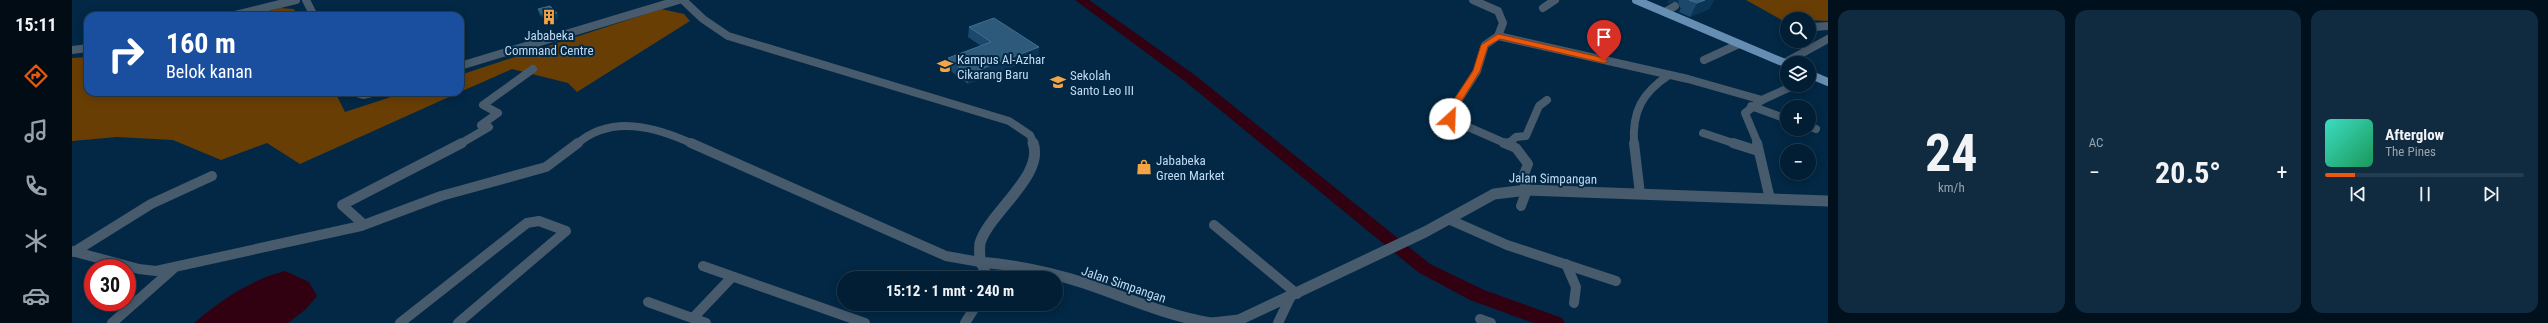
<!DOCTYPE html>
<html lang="id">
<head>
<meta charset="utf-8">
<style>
	:root { --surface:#021e34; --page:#102b40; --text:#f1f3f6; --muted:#96a2ac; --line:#233c4f; --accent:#ea580c }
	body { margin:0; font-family:"Roboto Condensed",sans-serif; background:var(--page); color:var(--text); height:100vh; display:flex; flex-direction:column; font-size:15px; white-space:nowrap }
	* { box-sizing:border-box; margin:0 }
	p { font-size:13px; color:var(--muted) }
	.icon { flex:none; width:22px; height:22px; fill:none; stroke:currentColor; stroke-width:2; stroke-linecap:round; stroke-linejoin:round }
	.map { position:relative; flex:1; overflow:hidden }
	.panel { display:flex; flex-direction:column; gap:10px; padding:10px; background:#01101d; width:720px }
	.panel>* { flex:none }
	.banner { position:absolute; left:12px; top:12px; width:380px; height:84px; border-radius:12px; box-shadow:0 2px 10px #0003,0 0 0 1px var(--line); background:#1a4fa0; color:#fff; overflow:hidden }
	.fabs { position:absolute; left:1708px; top:12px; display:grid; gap:8px }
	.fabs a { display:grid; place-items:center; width:36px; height:36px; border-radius:50%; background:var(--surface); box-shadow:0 2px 10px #0003,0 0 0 1px var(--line); font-size:20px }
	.speed { position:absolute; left:12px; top:259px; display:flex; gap:8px; font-size:20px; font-weight:700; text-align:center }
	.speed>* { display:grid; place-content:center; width:52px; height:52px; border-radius:50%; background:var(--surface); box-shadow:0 2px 10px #0003,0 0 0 1px var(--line); line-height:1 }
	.speed .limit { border:6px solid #d22; background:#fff; color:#111 }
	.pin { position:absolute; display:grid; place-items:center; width:34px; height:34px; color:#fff; margin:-41px -17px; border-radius:50% 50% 50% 0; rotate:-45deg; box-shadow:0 0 4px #0007 }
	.pin .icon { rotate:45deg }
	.me { position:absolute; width:44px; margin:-22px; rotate:25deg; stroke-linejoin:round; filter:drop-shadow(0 0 3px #0008) }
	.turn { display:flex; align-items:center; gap:14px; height:84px; padding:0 16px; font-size:18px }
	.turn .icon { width:52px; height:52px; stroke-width:2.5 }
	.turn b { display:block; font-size:28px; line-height:34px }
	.big { font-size:30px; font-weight:700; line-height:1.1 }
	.panel .card { flex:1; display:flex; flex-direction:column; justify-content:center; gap:6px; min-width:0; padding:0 14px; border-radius:12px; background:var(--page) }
	.panel .dial { align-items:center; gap:0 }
	.dial b { font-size:52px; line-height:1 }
	.song { display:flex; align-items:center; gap:12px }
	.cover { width:48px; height:48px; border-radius:6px; background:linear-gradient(135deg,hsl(170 70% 55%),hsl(150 70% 35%)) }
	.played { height:4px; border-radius:2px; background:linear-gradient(90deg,var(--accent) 15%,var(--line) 15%) }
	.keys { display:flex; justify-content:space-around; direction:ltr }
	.heat { display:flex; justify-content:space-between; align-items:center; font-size:22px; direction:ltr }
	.panel .tiles { flex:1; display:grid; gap:10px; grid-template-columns:repeat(3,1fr) }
	.trip { position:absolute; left:765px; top:271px; width:226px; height:40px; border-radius:20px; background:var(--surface); box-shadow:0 2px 10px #0003,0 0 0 1px var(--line); font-weight:700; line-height:40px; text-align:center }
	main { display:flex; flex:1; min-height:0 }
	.tab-bar { display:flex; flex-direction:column; width:72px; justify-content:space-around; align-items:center; background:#010c15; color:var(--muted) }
	.tab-bar .icon { width:28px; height:28px }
	.tab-bar .current { color:var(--accent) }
	.tab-bar b { font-size:18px; color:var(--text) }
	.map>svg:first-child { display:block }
	.green { fill:#693e04 }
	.water { fill:#320111 }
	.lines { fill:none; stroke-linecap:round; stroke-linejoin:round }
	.river { fill:#320111; fill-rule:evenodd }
	.minor-far1 { stroke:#475b6c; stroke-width:8 }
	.minor { stroke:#475b6c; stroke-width:10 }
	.tertiary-far1 { stroke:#475b6c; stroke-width:8 }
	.tertiary { stroke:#475b6c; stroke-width:11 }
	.primary { stroke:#668eb3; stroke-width:8 }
	.wall { fill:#1b496c }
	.shaded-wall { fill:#0a3556 }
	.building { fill:#2d597a; stroke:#446d8d }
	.route { fill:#ea580c; stroke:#983908 }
	.labels { text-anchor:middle; stroke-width:4; stroke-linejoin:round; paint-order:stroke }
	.poi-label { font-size:13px; fill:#c1daf1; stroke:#022845; text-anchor:start }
	.street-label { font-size:13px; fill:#c1daf1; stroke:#022845 }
</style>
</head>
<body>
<main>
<nav class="tab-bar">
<b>15:11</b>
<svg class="icon current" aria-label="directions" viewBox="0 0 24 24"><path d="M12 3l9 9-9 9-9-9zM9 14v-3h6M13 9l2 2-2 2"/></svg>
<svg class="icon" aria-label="music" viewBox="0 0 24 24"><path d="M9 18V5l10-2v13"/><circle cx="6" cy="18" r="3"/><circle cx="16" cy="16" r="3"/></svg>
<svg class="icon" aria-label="phone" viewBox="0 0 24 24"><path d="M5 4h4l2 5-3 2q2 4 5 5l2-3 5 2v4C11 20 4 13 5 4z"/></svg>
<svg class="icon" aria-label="climate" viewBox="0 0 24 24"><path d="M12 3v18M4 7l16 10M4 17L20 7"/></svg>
<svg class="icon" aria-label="car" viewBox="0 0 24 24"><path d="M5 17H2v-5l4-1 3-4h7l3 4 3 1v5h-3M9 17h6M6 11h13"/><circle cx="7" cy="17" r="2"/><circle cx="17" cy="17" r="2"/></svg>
</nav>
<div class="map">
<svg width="1756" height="323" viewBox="0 0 1756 323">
	<rect width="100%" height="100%" fill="#022845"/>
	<g class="green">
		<polygon points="1674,0 1756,0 1756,21 1715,19 1715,23"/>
		<polygon points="208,8 222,9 225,16 179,16"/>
		<polygon points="589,9 612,14 618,21 505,92 496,83 440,69 388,92 388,75"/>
		<polygon points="16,57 16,92 263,92 273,112 334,92 388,92 228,164 195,143 149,160 101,140 45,137 0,141 0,58"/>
	</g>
	<path class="water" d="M213 271 237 282 245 296 234 309 216 323H122C147 301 180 279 213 271Z"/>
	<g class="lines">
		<polygon class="river" points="1003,0 1017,0 1124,76 1358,264 1412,290 1490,318 1493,323 1462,323 1398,300 1346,272 1114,82"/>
		<g class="minor-far1">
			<polyline points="234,0 242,16"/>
			<polyline points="1401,0 1426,11 1431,23 1426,36 1413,45 1405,71 1380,110 1378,119 1435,144"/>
			<polyline points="1471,8 1483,0"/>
			<polyline points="1593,12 1603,6"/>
			<polyline points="159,16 224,0"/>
			<polyline points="1737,30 1742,27 1756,26"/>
			<polyline points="1426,36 1616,79 1690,100"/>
			<polyline points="1731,41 1734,51 1756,39"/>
			<polyline points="0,50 16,48"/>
			<polyline points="1632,60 1667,44"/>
			<polyline points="1712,63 1734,51"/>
			<polyline points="388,66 607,0"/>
			<polyline points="281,92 291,95 304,92"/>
			<polyline points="1679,106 1715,119"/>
			<polyline points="1737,126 1744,129"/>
			<polyline points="1631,133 1664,144"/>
			<polyline points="388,144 417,127 409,125 426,113 411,105 461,69"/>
			<path d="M505 144C539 114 584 127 621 144"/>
			<polyline points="1436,144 1444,137 1454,136 1467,106 1475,100"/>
			<path d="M1562 144C1560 111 1570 93 1597 75"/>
			<polyline points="1686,144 1673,113 1690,100 1723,85"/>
		</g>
		<g class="minor">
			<polyline points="619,143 874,256 908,262 917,278"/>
			<polyline points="1432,143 1444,148 1456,164 1451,177 1455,190 1449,206"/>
			<polyline points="1562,143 1568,194"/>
			<polyline points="1661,143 1686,151"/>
			<polyline points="1685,143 1698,199"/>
			<polyline points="1436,144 1437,143"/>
			<polyline points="1376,219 1435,245 1544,281"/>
			<polyline points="1142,225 1225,294"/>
			<polyline points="289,226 289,222 270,205 390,143"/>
			<polyline points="0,251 67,269 84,271 289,226 369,196 474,167 506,143"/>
			<polyline points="2,252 79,204 140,176"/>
			<polyline points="1494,264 1504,287 1502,303"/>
			<polyline points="631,266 793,323"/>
			<polyline points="576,302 634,323"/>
			<polyline points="621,318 660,277"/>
			<polyline points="1408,319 1419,323"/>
			<polyline points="40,323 101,269"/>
			<polyline points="328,323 455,223 467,221 494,231 386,323"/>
			<polyline points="893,323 905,304"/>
			<polyline points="1206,323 1219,296"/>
		</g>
		<polyline class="tertiary-far1" points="611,0 631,19 656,36 937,121 958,135 962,144"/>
		<g class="tertiary">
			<path d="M961 143C973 175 917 213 908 243 907 249 908 256 908 262 944 265 978 272 1012 283 1054 297 1095 316 1139 323"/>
			<polyline points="1140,323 1167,320 1353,232 1422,194 1455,190 1756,201"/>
		</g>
		<g class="primary">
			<polyline points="1564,0 1715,64"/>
			<polyline points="1737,74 1756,82"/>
		</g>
	</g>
	<g class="wall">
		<polygon points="1597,0 1642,0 1637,9 1618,17 1607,12 1609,8 1608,8 1606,1 1595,3"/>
		<polygon points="466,9 485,13 486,19 475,22 467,14"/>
		<polygon points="897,27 967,47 966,57 896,84 876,69 876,58 909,46 896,37"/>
	</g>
	<g class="shaded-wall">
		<polygon points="1597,0 1607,0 1606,1 1595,3"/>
		<polygon points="1630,0 1642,0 1637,9 1618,17 1625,3"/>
		<polygon points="485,13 486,19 475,22 473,17"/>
		<polygon points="967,47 966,57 896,84 896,74"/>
	</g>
	<g class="building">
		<polygon points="1617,0 1633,0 1625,3"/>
		<polygon points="478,6 485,13 473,17 466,9"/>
		<polygon points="922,18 967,47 896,74 876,58 919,42 897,27"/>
	</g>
	<polygon class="route" points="1426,34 1532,58 1536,61 1532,63 1428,39 1416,46 1408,71 1384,110 1382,119 1375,121 1375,110 1401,71 1409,45"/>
	<defs>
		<symbol id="building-bare" viewBox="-9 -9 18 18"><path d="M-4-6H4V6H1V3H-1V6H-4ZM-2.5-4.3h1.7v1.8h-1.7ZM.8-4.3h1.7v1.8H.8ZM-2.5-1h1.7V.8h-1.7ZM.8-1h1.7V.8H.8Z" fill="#f4a345" stroke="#022845" stroke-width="2.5" paint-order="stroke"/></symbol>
		<symbol id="school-bare" viewBox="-9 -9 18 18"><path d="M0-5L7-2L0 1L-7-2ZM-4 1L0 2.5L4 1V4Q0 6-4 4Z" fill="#f4a345" stroke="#022845" stroke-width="2.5" paint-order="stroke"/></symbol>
		<symbol id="shop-bare" viewBox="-9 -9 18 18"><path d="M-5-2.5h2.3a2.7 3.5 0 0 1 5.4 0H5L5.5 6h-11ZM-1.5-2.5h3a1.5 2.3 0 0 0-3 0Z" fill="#f4a345" stroke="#022845" stroke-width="2.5" paint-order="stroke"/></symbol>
	</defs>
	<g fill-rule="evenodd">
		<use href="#building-bare" x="466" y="6" width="22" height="22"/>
		<use href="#school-bare" x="862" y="55" width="22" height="22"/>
		<use href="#school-bare" x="975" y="71" width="22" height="22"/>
		<use href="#shop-bare" x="1061" y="156" width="22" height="22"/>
	</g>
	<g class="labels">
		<g class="poi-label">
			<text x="477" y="40" text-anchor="middle">Jababeka<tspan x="477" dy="15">Command Centre</tspan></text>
			<text x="885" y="64">Kampus Al-Azhar<tspan x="885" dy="15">Cikarang Baru</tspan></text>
			<text x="998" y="80">Sekolah<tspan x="998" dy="15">Santo Leo III</tspan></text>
			<text x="1084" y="165">Jababeka<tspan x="1084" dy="15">Green Market</tspan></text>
		</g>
		<g class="street-label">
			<text transform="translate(1481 178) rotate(1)" y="5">Jalan Simpangan</text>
			<text transform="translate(1052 284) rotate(19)" y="5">Jalan Simpangan</text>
		</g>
	</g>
</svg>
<div class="fabs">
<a><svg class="icon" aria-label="search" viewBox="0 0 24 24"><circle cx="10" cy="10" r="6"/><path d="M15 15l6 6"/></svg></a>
<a><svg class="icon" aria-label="layers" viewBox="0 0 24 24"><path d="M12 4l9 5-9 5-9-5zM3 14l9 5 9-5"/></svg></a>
<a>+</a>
<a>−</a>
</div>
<div class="speed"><div class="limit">30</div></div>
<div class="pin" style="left:1532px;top:61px;background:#d93025"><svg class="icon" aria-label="arrive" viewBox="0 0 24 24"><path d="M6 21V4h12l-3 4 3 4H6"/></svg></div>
<svg class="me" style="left:1378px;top:119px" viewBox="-20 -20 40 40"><circle r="19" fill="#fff"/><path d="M0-13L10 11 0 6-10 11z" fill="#ea580c"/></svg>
<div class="trip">15:12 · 1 mnt · 240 m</div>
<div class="banner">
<div class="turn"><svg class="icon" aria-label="right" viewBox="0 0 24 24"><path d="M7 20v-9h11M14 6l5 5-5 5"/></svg><div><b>160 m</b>Belok kanan</div></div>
</div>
</div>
<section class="panel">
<div class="tiles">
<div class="card dial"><b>24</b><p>km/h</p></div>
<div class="card"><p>AC</p>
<div class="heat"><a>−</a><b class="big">20.5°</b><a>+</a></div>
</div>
<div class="card">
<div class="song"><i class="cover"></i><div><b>Afterglow</b><p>The Pines</p></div></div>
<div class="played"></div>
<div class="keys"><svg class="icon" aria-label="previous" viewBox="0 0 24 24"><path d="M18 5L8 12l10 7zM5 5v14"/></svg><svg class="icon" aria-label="pause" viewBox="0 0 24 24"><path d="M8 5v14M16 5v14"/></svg><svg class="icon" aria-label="next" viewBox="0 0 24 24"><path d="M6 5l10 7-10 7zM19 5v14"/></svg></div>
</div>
</div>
</section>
</main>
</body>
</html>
